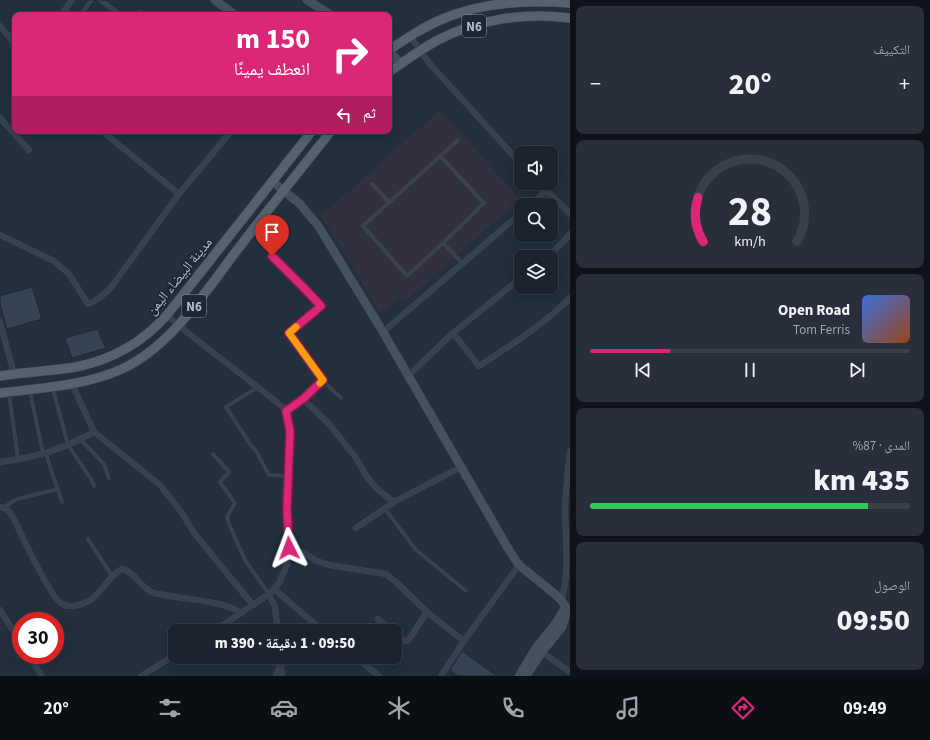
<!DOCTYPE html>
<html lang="ar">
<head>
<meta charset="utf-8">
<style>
	:root { --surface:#1b232e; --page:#282f3a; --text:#f1f3f6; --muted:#a0a4aa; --line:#39404a; --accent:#db2777 }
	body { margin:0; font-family:"Source Sans 3","Noto Naskh Arabic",sans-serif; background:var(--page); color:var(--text); direction:rtl; height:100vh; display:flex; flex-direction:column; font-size:15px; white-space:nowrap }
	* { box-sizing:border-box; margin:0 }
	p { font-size:13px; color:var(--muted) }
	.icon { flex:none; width:22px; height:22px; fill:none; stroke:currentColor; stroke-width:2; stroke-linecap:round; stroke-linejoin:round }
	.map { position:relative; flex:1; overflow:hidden; direction:ltr }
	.details { display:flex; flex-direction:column; gap:6px; padding:6px; background:#0f1319; width:360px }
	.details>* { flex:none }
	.top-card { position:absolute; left:12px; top:12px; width:380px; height:122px; border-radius:8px; box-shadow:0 2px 10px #0003,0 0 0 1px var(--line); direction:rtl; background:#db2777; color:#fff; overflow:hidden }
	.buttons { position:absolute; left:514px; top:146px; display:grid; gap:8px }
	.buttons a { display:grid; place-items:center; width:44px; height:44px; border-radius:8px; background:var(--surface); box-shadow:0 2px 10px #0003,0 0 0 1px var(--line); font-size:20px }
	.speed { position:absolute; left:12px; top:612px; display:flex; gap:8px; font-size:20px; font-weight:700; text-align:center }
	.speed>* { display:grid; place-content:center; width:52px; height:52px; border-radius:50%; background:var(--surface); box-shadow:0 2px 10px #0003,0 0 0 1px var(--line); line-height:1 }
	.speed .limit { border:6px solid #d22; background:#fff; color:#111 }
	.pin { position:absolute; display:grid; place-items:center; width:34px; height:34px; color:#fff; margin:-41px -17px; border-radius:50% 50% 50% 0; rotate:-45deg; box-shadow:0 0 4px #0007 }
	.pin .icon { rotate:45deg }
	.me { position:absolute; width:44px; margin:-22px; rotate:357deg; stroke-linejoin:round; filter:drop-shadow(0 0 3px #0008) }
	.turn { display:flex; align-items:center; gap:14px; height:84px; padding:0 16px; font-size:18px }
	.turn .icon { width:52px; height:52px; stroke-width:2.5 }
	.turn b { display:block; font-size:28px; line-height:34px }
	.then { display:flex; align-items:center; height:38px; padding:0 16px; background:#0003; gap:8px; font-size:15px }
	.big { font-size:30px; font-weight:800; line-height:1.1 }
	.details .card { flex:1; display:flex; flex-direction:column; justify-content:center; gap:6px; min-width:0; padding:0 14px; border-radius:8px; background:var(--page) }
	.details .dial { align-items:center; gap:0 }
	.dial svg { height:104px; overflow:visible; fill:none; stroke:var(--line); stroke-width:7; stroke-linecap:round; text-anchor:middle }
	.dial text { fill:var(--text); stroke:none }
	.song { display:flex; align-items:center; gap:12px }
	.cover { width:48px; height:48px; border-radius:6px; background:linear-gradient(135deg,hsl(220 70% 55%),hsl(20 70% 35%)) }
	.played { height:4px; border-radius:2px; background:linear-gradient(90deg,var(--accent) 25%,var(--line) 25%) }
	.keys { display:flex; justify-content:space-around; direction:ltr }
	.heat { display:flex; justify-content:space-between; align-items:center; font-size:22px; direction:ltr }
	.charge { height:6px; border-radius:3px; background:linear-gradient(90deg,#34c759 87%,var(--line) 0) }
	.trip { position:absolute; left:168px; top:624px; width:234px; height:40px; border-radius:8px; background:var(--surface); box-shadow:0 2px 10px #0003,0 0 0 1px var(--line); font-weight:800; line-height:40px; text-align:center; direction:rtl }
	.menu { display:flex; height:64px; justify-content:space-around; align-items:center; background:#0b0e12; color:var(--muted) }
	.menu .icon { width:28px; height:28px }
	.menu .active { color:var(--accent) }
	.menu b { font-size:18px; color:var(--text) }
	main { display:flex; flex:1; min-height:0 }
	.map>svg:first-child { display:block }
	.medical { fill:#32303f }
	.building { fill:#364354; stroke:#1f2835 }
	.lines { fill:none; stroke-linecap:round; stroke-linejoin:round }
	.lane-casing { stroke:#414a57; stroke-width:3.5 }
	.street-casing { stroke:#414a57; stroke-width:6 }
	.secondary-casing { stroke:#414a57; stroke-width:9 }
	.primary-casing { stroke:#414a57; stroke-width:10 }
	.lane { stroke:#38414e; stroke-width:2.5 }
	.street { stroke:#38414e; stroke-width:5.5 }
	.secondary { stroke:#465061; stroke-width:8 }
	.primary { stroke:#56606e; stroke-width:9 }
	.route-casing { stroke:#8e194d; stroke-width:10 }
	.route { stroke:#db2777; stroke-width:7 }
	.slow { stroke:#f59e0b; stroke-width:7 }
	.labels { text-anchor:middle; stroke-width:4; stroke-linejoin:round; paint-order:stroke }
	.shield { fill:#1d2633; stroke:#878f9c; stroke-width:1 }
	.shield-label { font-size:13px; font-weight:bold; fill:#b4bcc9 }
	.street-label { font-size:14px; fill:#b4bcc9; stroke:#1d2633 }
</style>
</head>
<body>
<main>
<section class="details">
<div class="card"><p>التكييف</p>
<div class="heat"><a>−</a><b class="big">20°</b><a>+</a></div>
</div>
<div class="card dial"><svg viewBox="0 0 100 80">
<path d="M14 69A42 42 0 1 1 86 69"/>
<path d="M14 69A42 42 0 0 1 10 35" stroke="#db2777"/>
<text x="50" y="56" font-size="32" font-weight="700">28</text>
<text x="50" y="72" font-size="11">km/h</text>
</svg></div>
<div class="card">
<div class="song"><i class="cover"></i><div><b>Open Road</b><p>Tom Ferris</p></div></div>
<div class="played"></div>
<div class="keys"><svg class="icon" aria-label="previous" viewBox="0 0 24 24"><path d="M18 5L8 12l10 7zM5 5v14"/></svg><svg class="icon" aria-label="pause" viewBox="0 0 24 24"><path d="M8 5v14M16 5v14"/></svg><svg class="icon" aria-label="next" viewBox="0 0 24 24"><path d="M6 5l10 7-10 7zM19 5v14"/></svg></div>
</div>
<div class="card"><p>المدى · 87%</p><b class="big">435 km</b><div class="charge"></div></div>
<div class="card"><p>الوصول</p><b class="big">09:50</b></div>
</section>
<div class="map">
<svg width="570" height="676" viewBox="0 0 570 676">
	<rect width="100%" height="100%" fill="#242f3e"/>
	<polygon class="medical" points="440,110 520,199 404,302 400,298 380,313 343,250 321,216"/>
	<g class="building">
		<polygon points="88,0 106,0 122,12 119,15 112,15 111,12 95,0 84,15 77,15"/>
		<polygon points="32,287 42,319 7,329 0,304 0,296"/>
		<polygon points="98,329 101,338 106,348 72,358 65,338"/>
		<polygon points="462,651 497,676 458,676 450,670"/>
	</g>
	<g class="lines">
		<defs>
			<g id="lane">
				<polyline points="440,156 484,203 443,243 462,263"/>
				<polyline points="372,184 389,202"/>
				<polyline points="443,243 407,276 363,226 458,140"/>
				<polyline points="272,256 309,293 321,306 289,333 323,381 341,398"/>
				<polyline points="258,387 226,407 252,447 256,451 269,475 288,476"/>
				<polyline points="53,389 68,445 91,479 94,486"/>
				<polyline points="30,392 43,453"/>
				<polyline points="9,394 18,459"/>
				<polyline points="81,440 104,464 109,478"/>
				<polyline points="46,453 51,470 62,502"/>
				<polyline points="213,454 229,472 220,482 235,503 227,517 229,524 245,560 268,593"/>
				<polyline points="4,507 17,499 58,489"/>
				<polyline points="385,509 416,550 466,591"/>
				<polyline points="88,539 112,576"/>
			</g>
			<g id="street">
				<polyline points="139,13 142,15"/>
				<polyline points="61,15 72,0"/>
				<polyline points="0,26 8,35 15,38"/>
				<polyline points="8,35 15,45"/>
				<polyline points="410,36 430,64 521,164"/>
				<polyline points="0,118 29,150"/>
				<polyline points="102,131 179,194"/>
				<polyline points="539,183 570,214"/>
				<polyline points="530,205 546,191"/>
				<path d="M0 235 54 261 69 274 88 304C98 300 105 294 112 286L179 194 231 131"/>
				<polyline points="547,257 561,244 570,234"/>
				<polyline points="167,315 179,326 283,407 286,411 290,422 287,510 289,548 287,565 279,583 269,594 214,631"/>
				<polyline points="0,322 14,374"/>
				<polyline points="383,332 521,213"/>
				<path d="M453 333 479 366C511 345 543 325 570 298"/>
				<polyline points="408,376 453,333 521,278"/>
				<polyline points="72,384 94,432 160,485 182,513 194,533 253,605"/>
				<polyline points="303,399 330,425 356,458 367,477 377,489 394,502"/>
				<polyline points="286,411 303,399 323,381"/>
				<path d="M0 462C37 457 61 450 94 432"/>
				<path d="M0 507 7 509 13 517C20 532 51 599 62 604 70 608 81 605 89 601 102 593 109 575 122 569 135 571 141 589 154 593 176 599 224 600 241 613"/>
				<polyline points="356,528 394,502 461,467"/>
				<polyline points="289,548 302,552 317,561 329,565 386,574 396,582 427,612 464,641"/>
				<polyline points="274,589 323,631"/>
				<polyline points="269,594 275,607 278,631"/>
				<path d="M561 600C570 579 565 531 565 506 566 488 568 469 570 451"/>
				<polyline points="0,610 21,643"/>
				<polyline points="378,619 392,631"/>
				<polyline points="395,634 402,640 408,641 427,612"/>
				<polyline points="542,652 570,672"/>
				<polyline points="28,655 42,676"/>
				<polyline points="280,657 282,676"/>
				<polyline points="355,657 379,676"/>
				<polyline points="141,676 175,655"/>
				<polyline points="276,676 280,665"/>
				<polyline points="441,676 464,641 519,565"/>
			</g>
			<g id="secondary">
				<polyline points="215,0 235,15"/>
				<polyline points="307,0 331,15"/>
				<polyline points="389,51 401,64"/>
				<polyline points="272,181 300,204 319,227 383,332 509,550 519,565 556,595 561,600 566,607 566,614 562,627 542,652 526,676"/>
				<polyline points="519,676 536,648 556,623 565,608"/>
			</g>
			<g id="primary">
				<path d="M389 50C407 38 425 26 445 18 484 2 529 0 570 3"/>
				<path d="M389 72C405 61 421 49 438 40 478 19 526 12 570 18"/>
				<path d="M0 376C25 372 51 371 76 367 111 360 143 342 167 315L312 131"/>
				<path d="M0 393C41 388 84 386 122 369 173 345 207 289 241 245 270 207 301 169 331 131"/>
			</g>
		</defs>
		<use href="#lane" class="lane-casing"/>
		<use href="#street" class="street-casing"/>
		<use href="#secondary" class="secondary-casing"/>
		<use href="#primary" class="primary-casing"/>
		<use href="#lane" class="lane"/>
		<use href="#street" class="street"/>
		<use href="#secondary" class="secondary"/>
		<use href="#primary" class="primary"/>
	</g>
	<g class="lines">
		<defs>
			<polyline id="route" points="272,256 303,287 321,306 289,333 323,380 303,399 286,411 290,431 287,510 289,548"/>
		</defs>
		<use href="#route" class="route-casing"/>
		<use href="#route" class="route"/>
		<polyline class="slow" points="296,327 289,333 323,380 320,383"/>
	</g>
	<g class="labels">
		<g class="shield">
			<rect x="462" y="15" width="24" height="22" rx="3"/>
			<rect x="182" y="295" width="24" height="22" rx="3"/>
		</g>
		<g class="shield-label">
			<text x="474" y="31">N6</text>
			<text x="194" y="311">N6</text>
		</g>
		<g class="street-label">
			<text transform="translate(179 276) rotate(-51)" y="5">مدينة البيضاء اليمن</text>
		</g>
	</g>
</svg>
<div class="buttons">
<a><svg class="icon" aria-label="sound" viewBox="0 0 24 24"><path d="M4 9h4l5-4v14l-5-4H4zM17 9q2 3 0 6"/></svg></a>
<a><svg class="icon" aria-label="search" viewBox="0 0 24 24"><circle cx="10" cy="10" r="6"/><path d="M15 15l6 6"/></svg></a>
<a><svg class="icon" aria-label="layers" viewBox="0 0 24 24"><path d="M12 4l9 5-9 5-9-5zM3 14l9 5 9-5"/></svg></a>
</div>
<div class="speed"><div class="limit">30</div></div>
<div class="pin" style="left:272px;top:256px;background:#d93025"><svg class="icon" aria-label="arrive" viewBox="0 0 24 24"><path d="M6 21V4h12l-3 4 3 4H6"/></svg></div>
<svg class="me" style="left:289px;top:548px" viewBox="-20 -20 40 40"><path d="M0-17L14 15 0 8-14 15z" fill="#db2777" stroke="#fff" stroke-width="4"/></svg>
<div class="trip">09:50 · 1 دقيقة · 390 m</div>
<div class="top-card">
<div class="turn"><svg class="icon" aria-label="right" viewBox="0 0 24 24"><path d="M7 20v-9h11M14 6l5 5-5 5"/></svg><div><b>150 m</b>انعطف يمينًا</div></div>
<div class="then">ثم<svg class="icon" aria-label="left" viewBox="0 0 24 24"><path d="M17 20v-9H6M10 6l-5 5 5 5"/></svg></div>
</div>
</div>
</main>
<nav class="menu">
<b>09:49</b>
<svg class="icon active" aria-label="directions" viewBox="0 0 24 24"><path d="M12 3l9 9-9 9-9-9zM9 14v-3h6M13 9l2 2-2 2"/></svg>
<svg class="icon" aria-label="music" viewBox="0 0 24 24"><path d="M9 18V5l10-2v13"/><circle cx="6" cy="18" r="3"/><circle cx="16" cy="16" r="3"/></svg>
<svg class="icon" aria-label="phone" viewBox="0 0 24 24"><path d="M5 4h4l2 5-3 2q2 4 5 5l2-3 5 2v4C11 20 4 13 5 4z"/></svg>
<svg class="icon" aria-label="climate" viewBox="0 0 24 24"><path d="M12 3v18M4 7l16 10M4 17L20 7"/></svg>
<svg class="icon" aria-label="car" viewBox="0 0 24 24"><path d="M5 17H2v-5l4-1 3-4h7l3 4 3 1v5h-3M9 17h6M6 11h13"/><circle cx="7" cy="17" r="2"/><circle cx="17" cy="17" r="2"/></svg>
<svg class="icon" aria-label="filters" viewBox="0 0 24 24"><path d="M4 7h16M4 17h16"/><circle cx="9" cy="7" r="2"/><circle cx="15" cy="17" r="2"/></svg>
<b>20°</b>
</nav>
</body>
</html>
